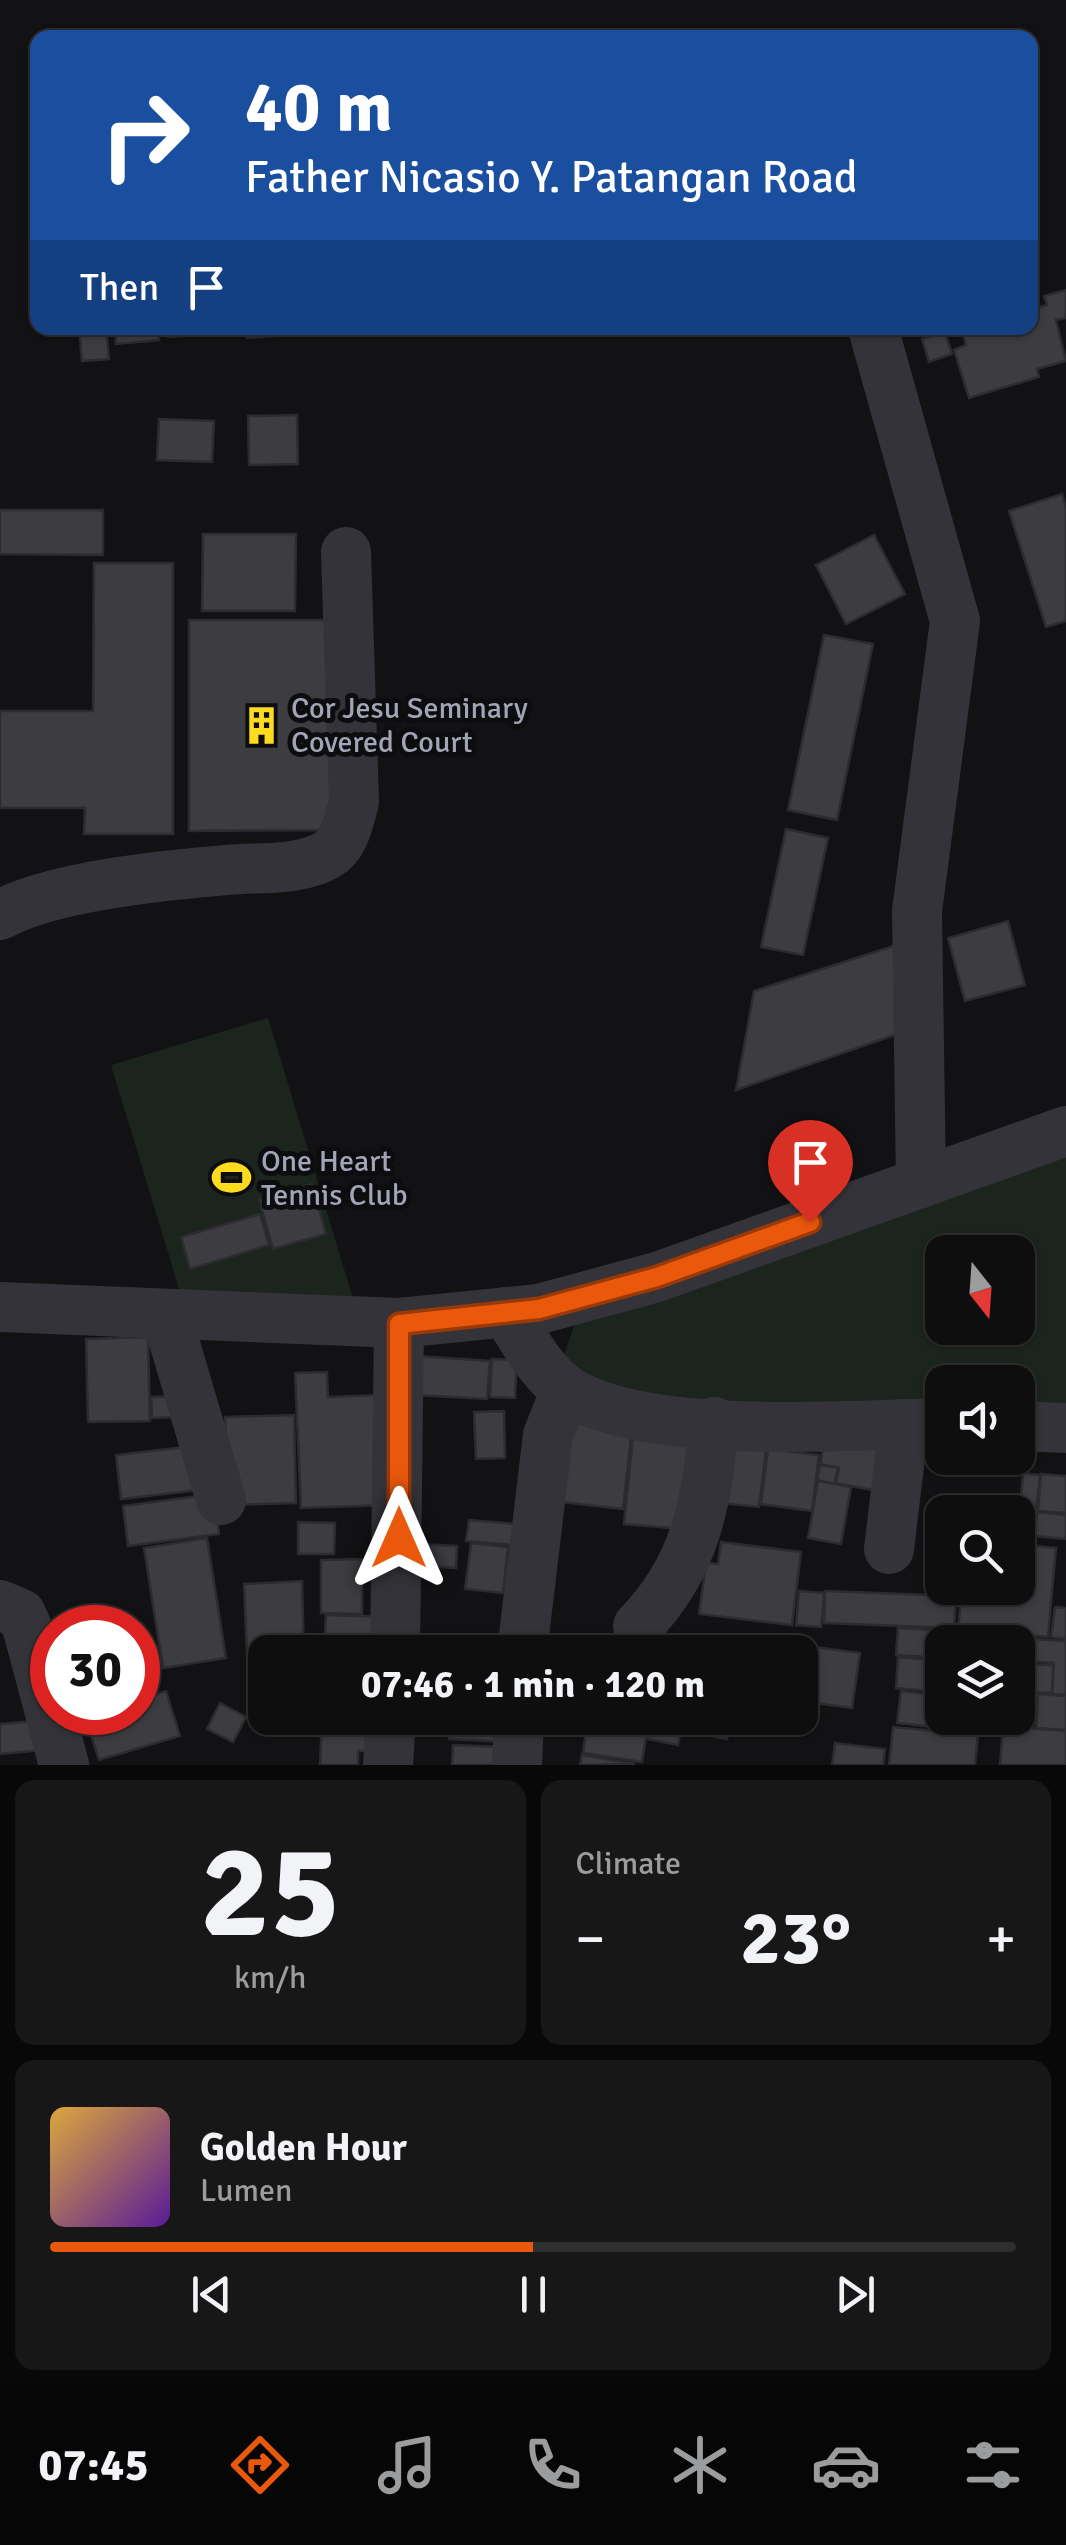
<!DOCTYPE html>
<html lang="en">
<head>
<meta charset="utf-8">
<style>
	:root { --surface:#0e0e0f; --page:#171718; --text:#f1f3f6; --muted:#9b9c9e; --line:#2e2e2f; --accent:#ea580c }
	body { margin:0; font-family:Signika,sans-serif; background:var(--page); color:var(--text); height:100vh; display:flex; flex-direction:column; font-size:38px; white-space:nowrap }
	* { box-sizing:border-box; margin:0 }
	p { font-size:32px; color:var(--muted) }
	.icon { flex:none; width:55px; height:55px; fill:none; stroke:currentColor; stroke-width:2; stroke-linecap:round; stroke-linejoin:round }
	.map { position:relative; height:1765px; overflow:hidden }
	.side { display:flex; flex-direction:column; gap:15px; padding:15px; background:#080808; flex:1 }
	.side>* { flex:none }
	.top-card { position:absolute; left:30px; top:30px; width:1008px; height:305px; border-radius:20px; box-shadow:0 2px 8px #0004,0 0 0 2px var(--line); background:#1a4fa0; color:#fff; overflow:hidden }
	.needle { width:65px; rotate:163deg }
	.fabs { position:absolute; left:925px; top:1235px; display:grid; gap:20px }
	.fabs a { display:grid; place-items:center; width:110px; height:110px; border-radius:20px; background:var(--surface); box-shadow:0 2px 8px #0004,0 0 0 2px var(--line); font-size:50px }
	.speed { position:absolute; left:30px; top:1605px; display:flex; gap:20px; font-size:50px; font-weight:700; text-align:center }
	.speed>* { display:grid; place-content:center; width:130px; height:130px; border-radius:50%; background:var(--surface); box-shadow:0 2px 8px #0004,0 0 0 2px var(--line); line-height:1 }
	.speed .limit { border:15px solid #d22; background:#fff; color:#111 }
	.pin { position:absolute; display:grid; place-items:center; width:85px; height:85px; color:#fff; margin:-102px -42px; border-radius:50% 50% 50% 0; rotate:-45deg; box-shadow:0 0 10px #0007 }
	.pin .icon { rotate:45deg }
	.me { position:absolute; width:110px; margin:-55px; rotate:0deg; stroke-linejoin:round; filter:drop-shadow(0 0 8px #0008) }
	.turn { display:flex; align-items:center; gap:35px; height:210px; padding:0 50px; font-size:45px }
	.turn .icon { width:130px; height:130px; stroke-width:2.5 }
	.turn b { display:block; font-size:70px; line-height:85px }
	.then { display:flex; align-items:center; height:95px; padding:0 50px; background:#0003; gap:20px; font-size:38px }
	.big { font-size:75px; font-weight:700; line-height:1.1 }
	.side .card { flex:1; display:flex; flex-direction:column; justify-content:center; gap:15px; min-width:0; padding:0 35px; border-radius:20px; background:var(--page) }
	.side .dial { align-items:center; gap:0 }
	.dial b { font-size:130px; line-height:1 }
	.song { display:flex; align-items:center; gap:30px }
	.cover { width:120px; height:120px; border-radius:15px; background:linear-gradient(135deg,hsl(40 70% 55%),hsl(270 70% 35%)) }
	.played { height:10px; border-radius:5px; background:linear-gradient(90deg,var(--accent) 50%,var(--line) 50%) }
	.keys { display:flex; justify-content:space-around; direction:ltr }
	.heat { display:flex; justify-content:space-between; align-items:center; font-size:55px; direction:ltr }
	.side .tiles { flex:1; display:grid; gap:15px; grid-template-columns:1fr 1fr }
	.card:last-child { grid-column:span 2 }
	.trip { position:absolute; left:248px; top:1635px; width:570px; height:100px; border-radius:20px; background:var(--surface); box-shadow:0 2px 8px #0004,0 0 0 2px var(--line); font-weight:700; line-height:100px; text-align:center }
	.tab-bar { display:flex; height:160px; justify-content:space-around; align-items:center; background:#060606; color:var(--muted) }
	.tab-bar .icon { width:70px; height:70px }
	.tab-bar .current { color:var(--accent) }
	.tab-bar b { font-size:45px; color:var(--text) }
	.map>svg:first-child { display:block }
	.green { fill:#1c241e; fill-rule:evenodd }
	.building { fill:#3c3c41; stroke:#2c2c30; stroke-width:2.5 }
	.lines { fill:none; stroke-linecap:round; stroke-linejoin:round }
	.minor { stroke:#333339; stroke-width:50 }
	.route-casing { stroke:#983908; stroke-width:25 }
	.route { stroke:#ea580c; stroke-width:18 }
	.labels { text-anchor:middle; stroke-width:10; stroke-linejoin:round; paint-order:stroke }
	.poi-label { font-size:30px; fill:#a2a5b5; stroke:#0d0d0f; text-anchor:start }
</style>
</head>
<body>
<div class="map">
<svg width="1066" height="1765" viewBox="0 0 1066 1765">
	<rect width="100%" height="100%" fill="#121214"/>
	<g class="green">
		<polygon points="268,1018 353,1298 180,1292 111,1065"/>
		<path d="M1066 1144V1413L1018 1412V1382H942V1411L639 1403 562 1361 575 1323ZM942 1252H1018V1328H942Z"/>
	</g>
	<g class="building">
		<polygon points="1066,290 1066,318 1056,320 1066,361 1037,369 1039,377 969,398 954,350 966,345 961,328 1030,328 1030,310 1047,305 1044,296"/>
		<polygon points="79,328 106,328 109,359 82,361"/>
		<polygon points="115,328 158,328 159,340 116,344"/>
		<polygon points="167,328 216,328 217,334 168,337"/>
		<polygon points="246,328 300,328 301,334 247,338"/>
		<polygon points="945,332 952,354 929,362 922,339"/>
		<polygon points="297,415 298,464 249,465 248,416"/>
		<polygon points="159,419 214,421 212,462 157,460"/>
		<polygon points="1062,494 1066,508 1066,621 1046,627 1009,511"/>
		<polygon points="0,510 103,510 103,555 0,554"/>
		<polygon points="203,534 296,534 295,611 202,611"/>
		<polygon points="874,535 905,594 846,624 816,565"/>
		<polygon points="94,563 173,563 173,834 84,834 85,808 0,808 0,711 93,711"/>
		<polygon points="189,620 332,620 333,830 189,831"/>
		<polygon points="824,635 873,644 837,820 788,810"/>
		<polygon points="786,829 828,838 803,955 761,947"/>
		<polygon points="1008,921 1025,985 965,1001 948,938"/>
		<polygon points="906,942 906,1031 736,1090 754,991"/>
		<polygon points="312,1184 326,1234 273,1249 259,1199"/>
		<polygon points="260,1214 269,1245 190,1269 181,1237"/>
		<polygon points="148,1337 150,1421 88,1422 86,1339"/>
		<polygon points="418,1356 490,1361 487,1399 416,1395"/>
		<polygon points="492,1359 517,1360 515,1398 490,1397"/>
		<polygon points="327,1372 328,1397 381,1395 386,1505 301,1508 295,1373"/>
		<polygon points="180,1396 180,1417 152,1418 151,1397"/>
		<polygon points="504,1411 505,1458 476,1459 474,1412"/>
		<polygon points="294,1415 296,1503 228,1505 225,1417"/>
		<polygon points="571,1422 632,1429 623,1509 561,1502"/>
		<polygon points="633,1436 708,1444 694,1530 624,1524"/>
		<polygon points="825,1440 884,1451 877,1491 836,1483 839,1468 820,1464"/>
		<polygon points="203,1445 208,1489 121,1499 116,1455"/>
		<polygon points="717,1445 766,1450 759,1507 710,1502"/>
		<polygon points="768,1449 819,1455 812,1511 761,1504"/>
		<polygon points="820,1465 838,1468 834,1484 817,1480"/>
		<polygon points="1023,1473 1040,1475 1036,1512 1020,1510"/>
		<polygon points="1041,1474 1066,1476 1066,1513 1038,1511"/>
		<polygon points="818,1481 851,1487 841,1544 808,1538"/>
		<polygon points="214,1494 219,1534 128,1546 123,1506"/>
		<polygon points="1037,1512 1066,1515 1066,1539 1035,1536"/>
		<polygon points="1026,1513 1036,1513 1034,1540 1024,1540"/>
		<polygon points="469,1520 515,1524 513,1545 466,1541"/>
		<polygon points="298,1522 335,1523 334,1554 298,1554"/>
		<polygon points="207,1538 226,1658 163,1668 144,1548"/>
		<polygon points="721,1542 801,1552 792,1625 699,1614 706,1563 718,1564"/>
		<polygon points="471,1543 508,1547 503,1593 465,1589"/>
		<polygon points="418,1544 457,1546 456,1568 416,1566"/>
		<polygon points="1018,1544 1056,1548 1048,1637 958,1630 962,1588 1018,1588"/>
		<polygon points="362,1559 362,1614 321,1613 321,1560"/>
		<polygon points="302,1581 304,1652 247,1654 244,1584"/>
		<polygon points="799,1591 824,1593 821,1627 796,1625"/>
		<polygon points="825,1591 956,1596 954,1628 824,1623"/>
		<polygon points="1055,1607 1066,1608 1066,1639 1051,1637"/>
		<polygon points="326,1615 387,1617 385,1652 324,1652"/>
		<polygon points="898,1628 949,1631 948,1642 942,1642 942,1658 896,1655"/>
		<polygon points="953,1633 999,1636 999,1642 952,1642"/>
		<polygon points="645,1634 697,1643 695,1652 642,1652"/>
		<polygon points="1000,1637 1066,1641 1066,1695 1052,1694 1054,1663 1018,1661 1018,1642 1000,1642"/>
		<polygon points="702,1638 756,1647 755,1652 700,1652"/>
		<polygon points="800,1645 860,1653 852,1708 800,1701"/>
		<polygon points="898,1657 932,1660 929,1691 896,1688"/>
		<polygon points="1018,1664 1053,1665 1052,1693 1018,1692"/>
		<polygon points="166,1691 180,1736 99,1760 91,1735 101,1732 95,1713 138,1712 138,1700"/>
		<polygon points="901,1691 942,1696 942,1718 978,1718 976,1732 897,1723"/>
		<polygon points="1038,1694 1066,1696 1066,1730 1036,1728"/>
		<polygon points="220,1703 246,1717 233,1742 207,1729"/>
		<polygon points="322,1718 383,1719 381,1751 358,1751 358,1765 320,1765"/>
		<polygon points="450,1718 506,1718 505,1742 449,1739"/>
		<polygon points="588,1718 649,1718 642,1762 583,1753"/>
		<polygon points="652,1718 683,1718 678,1745 648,1739"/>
		<polygon points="706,1718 731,1719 727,1739 702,1734"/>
		<polygon points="35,1721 44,1750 0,1754 0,1724"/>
		<polygon points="1003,1726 1066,1731 1066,1765 1000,1765"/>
		<polygon points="893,1727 978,1735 975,1765 889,1765"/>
		<polygon points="835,1743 885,1749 883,1765 832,1765"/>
		<polygon points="453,1745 500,1747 499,1765 452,1765"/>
		<polygon points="582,1755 635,1764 580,1765"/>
	</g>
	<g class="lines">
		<g class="minor">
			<polyline points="873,328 955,621 917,911 921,1183"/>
			<path d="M0 915C52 886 166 875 227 870 258 867 299 871 327 855 345 845 349 820 354 802L346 552"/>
			<polyline points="0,1307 399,1323 539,1309 657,1277 1066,1131"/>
			<path d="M506 1312C523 1338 542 1374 568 1391 650 1441 846 1425 942 1423"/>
			<polyline points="166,1314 221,1500"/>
			<polyline points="1018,1426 1066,1428"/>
			<polyline points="889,1549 904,1424"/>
			<polyline points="0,1605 21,1614 28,1630 64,1765"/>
			<path d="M638 1626C696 1567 707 1502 714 1422"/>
			<polyline points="395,1652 399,1323"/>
			<polyline points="522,1652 548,1435 566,1390"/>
			<polyline points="388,1765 391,1718"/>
			<polyline points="517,1765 519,1718"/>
		</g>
	</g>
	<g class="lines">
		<defs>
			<polyline id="route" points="399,1538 399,1324 539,1309 657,1277 810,1222"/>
		</defs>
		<use href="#route" class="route-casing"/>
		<use href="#route" class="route"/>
	</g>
	<defs>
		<symbol id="building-bare" viewBox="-9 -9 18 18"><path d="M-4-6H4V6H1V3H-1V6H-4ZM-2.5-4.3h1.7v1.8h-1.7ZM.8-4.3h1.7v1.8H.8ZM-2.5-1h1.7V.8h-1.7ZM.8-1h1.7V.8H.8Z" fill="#fddc20" stroke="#0d0d0f" stroke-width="2.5" paint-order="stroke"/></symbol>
		<symbol id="stadium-bare" viewBox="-9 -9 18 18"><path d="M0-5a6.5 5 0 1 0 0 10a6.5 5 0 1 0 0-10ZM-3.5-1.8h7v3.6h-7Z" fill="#fddc20" stroke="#0d0d0f" stroke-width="2.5" paint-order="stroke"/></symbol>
	</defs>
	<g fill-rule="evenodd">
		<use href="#building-bare" x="234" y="698" width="55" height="55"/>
		<use href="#stadium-bare" x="204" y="1150" width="55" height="55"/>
	</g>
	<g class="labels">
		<g class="poi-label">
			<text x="291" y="718">Cor Jesu Seminary<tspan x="291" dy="34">Covered Court</tspan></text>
			<text x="261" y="1171">One Heart<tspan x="261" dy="34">Tennis Club</tspan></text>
		</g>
	</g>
</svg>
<div class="fabs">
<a><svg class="needle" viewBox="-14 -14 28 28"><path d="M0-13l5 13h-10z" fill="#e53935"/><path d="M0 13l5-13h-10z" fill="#9b9c9e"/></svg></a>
<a><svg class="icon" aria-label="sound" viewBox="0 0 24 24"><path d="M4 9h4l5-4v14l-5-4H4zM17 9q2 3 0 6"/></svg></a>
<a><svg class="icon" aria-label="search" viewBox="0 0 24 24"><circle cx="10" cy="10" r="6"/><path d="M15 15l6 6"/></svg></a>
<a><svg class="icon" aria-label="layers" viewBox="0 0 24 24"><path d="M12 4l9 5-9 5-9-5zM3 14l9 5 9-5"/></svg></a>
</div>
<div class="speed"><div class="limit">30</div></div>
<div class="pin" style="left:810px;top:1222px;background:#d93025"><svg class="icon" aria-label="arrive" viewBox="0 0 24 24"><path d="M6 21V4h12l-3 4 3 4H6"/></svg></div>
<svg class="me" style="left:399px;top:1538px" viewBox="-20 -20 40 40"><path d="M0-17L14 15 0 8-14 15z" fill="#ea580c" stroke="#fff" stroke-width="4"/></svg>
<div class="trip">07:46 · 1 min · 120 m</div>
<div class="top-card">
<div class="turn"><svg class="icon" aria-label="right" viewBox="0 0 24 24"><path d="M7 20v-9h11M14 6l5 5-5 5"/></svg><div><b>40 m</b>Father Nicasio Y. Patangan Road</div></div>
<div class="then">Then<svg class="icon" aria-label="arrive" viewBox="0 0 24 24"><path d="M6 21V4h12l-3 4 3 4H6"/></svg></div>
</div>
</div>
<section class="side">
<div class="tiles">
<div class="card dial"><b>25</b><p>km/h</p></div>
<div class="card"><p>Climate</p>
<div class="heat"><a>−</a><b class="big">23°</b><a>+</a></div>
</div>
<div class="card">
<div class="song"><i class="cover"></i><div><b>Golden Hour</b><p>Lumen</p></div></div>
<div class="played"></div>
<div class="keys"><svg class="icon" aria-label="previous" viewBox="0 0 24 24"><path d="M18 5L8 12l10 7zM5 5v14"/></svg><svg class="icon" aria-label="pause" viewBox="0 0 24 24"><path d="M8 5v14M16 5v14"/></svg><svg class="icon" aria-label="next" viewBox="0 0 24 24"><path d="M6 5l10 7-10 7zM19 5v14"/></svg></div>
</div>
</div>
</section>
<nav class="tab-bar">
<b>07:45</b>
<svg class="icon current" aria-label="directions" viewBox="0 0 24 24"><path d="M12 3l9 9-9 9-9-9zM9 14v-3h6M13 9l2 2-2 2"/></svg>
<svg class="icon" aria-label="music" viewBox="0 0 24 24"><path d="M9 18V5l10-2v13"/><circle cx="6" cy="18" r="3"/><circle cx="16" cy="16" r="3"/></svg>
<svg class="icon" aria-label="phone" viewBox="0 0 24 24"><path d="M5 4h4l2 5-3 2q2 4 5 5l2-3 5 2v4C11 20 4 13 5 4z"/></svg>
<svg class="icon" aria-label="climate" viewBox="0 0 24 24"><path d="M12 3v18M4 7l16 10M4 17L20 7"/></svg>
<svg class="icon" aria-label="car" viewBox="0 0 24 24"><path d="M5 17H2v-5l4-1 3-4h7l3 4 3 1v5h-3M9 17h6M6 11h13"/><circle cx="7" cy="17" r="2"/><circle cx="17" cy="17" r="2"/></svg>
<svg class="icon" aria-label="filters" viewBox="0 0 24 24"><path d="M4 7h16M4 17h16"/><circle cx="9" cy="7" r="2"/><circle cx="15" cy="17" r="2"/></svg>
</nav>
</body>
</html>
